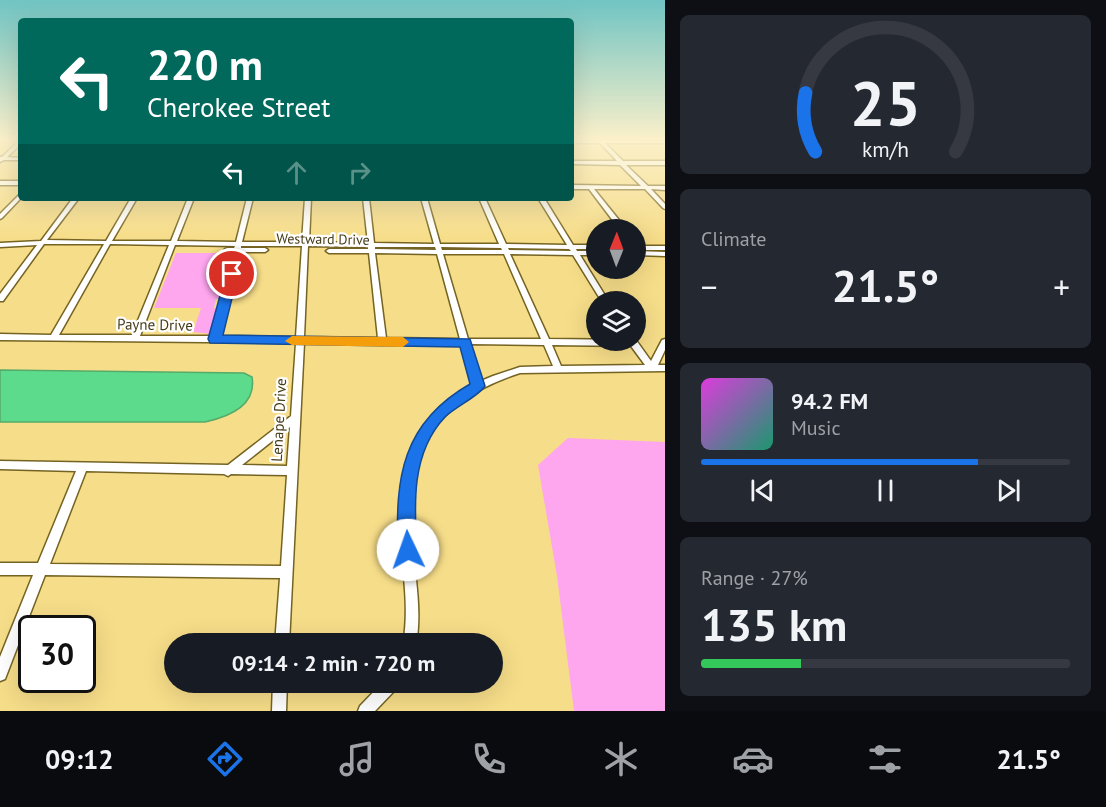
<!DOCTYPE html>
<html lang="en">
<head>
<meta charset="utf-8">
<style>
	:root { --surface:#171b24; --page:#242831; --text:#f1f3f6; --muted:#9ea1a6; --line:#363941; --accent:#1a73e8 }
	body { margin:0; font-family:"PT Sans",sans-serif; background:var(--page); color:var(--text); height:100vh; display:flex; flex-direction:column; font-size:22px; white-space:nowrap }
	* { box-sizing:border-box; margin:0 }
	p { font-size:20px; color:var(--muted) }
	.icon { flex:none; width:33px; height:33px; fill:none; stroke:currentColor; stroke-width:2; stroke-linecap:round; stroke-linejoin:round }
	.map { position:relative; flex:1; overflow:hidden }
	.sheet { display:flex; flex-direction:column; gap:15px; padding:15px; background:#0d0f14; width:441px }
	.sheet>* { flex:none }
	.banner { position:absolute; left:18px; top:18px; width:556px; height:183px; border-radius:6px; box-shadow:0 6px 24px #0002; background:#00695c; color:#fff; overflow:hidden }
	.needle { width:39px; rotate:1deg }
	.controls { position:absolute; left:586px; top:219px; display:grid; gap:12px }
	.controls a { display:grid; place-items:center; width:60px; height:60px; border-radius:50%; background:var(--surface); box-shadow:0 6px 24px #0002; font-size:30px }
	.speed { position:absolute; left:18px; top:615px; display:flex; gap:12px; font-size:30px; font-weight:700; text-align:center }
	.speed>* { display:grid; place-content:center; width:78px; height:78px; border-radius:50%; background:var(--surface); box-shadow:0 6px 24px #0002; line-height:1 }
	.speed .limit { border:3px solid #111; border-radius:9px; background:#fff; color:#111 }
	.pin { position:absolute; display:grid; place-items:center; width:51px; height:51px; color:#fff; margin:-26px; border:3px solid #fff; border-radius:50%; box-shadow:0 2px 6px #0007 }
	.me { position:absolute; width:66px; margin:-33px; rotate:357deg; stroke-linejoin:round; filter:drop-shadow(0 0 4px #0008) }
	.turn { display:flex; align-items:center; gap:21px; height:126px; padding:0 30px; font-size:27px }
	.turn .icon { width:78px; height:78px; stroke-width:2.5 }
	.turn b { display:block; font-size:42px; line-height:51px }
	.lanes { display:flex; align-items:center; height:57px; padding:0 30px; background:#0003; justify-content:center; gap:30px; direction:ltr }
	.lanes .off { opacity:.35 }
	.big { font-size:45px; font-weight:600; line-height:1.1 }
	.sheet .widget { flex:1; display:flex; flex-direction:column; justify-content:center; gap:9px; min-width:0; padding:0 21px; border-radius:9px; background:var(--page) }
	.sheet .dial { align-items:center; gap:0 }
	.dial svg { height:156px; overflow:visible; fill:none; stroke:var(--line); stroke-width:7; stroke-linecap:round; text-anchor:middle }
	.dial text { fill:var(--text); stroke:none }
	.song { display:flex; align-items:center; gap:18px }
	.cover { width:72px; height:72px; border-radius:9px; background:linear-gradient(135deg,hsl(300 70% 55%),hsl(160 70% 35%)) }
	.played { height:6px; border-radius:3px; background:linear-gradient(90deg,var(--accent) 75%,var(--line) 75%) }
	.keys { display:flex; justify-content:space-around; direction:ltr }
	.heat { display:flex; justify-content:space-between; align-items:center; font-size:33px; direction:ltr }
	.charge { height:9px; border-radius:4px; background:linear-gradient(90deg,#34c759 27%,var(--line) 0) }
	.trip { position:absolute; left:164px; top:633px; width:339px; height:60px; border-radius:30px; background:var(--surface); box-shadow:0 6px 24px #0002; font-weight:600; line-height:60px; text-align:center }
	.dock { display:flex; height:96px; justify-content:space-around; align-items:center; background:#090b0e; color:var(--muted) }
	.dock .icon { width:42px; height:42px }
	.dock .active { color:var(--accent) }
	.dock b { font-size:27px; color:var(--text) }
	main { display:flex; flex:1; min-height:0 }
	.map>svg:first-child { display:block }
	.green { fill:#fea6ee }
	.water { fill:#5cdb8c; stroke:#55ab69; stroke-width:1.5 }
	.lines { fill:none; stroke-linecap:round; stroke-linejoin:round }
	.minor-casing { stroke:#746322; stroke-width:3 }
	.minor { fill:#fff; fill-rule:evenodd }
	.route { fill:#1a73e8; stroke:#114b97; stroke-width:1.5 }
	.slow { fill:#f59e0b }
	.labels { text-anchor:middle; stroke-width:4.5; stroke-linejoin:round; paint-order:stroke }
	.far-street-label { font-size:14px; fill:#453b18; stroke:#fff }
	.street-label { font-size:15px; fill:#453b18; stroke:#fff }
</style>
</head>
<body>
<main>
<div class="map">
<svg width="665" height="711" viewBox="0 0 665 711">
	<rect width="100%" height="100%" fill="#f6dd89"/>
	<g class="green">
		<polygon points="176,253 231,253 220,299 216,299 214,308 217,309 211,334 193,332 201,308 154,308"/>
		<polygon points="568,438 665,442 665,711 574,711 557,576 538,465"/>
	</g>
	<path class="water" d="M0 370 244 373 252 377C257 406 228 417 205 422H0Z"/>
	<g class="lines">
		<defs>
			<g id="minor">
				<polygon points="597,140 665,141 665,143 605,143 623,161 665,161 665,165 626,165 648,186 665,186 665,190 651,189 665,204 665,209 663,208 645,189 594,189 627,230 620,230 589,189 572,189 572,185 641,186 620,165 572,164 572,161 617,161 600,143 572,143 572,141"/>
				<polygon points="19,141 21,141 21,144 7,157 21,158 21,160 4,160 0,162 0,157 2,157"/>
				<rect x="0" y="181" width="21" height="4"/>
				<polygon points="21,193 21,198 2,218 0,219 0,214"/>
				<path d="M73 198H79L47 240 106 241 131 198H137L112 241H171L188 198H194L177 241 236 242 247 198H253L242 242H302L305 198H311L309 242 368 243 363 198H369L374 243 434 244 421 198H427L440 244H499L479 198H485L506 244 567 245 538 198H544L573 245H597V249H576L577 251H597V255H580L609 302H602L573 255 510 254 549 339 636 340 651 361 662 340 665 339V350L658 365H665V371L520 373C432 402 404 452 412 543 415 576 422 611 416 644H403C409 612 404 578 401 547 395 478 409 419 473 385L462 344 385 343 382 345 379 343H304L289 644H275L280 578 45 575 5 679 0 681V657L33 575H0V563H38L76 471 0 469V461L228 465 291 416 296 343 0 340V334L51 335 104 244H44L3 301H0V294L37 245 0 247V243L41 241ZM110 244 169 245 132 335H59ZM175 245 235 246 234 248H227L224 250 227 252H233L212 336H140ZM241 246H302L296 337 220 336 240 252H265L268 250 265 248H241ZM308 246 368 247V249H329L326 251 329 253H369L378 338 304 337ZM375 247H435L436 250 375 249ZM441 247 501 248 502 250H442ZM508 248 569 249 571 251 509 250ZM375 253 437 254 460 339 386 338ZM443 254H504L541 339H468ZM470 344 544 345 553 366 520 367 493 376 481 381ZM552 345 631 346 645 365 561 366ZM290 427 287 466 242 465ZM86 471 224 474 228 476 231 474 287 475 281 566 50 564Z"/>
				<rect x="636" y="246" width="29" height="4"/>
				<polygon points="636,251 665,252 665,256 636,255"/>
				<polygon points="273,682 287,682 286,711 272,711"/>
				<polygon points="383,682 400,682 398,687 375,711 358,711 360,706"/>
			</g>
		</defs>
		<use href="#minor" class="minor-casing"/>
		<use href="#minor" class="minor"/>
	</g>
	<linearGradient id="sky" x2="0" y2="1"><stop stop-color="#70c4c3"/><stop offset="0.58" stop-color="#fbf0ca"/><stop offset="1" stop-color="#fbf0ca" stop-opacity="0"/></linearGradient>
	<rect width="665" height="240" fill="url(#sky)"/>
	<path class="route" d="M232 271 238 274 223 335 470 339 485 386C479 396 455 407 445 417 411 453 414 505 417 550L414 557 408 560 401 557 398 550C395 477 402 423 470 384L460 347 210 343 208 339 226 274Z"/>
	<polygon class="slow" points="292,336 403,337 409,342 403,347 292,345 285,341"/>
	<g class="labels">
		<g class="far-street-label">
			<text transform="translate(323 239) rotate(1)" y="5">Westward Drive</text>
		</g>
		<g class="street-label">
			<text transform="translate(155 325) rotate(1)" y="5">Payne Drive</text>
			<text transform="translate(279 420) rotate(-87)" y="5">Lenape Drive</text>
		</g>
	</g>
</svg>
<div class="controls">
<a><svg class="needle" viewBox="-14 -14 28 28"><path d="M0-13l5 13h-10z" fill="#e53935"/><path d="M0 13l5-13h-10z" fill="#9ea1a6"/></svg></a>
<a><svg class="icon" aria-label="layers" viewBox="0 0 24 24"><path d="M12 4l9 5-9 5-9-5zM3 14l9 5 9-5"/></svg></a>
</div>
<div class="speed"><div class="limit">30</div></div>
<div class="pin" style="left:232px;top:274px;background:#d93025"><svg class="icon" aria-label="arrive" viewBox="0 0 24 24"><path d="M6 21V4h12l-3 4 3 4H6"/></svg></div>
<svg class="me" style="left:408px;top:550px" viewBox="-20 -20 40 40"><circle r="19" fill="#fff"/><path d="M0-13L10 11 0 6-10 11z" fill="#1a73e8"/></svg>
<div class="trip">09:14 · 2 min · 720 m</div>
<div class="banner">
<div class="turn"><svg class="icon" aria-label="left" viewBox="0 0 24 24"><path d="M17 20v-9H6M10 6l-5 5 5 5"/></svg><div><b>220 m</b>Cherokee Street</div></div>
<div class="lanes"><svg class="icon" aria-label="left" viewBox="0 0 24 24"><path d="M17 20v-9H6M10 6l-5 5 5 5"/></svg><svg class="icon off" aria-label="ahead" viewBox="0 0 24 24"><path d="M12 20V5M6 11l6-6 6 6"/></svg><svg class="icon off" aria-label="right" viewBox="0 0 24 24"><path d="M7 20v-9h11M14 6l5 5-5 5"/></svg></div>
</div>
</div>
<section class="sheet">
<div class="widget dial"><svg viewBox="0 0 100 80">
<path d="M14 69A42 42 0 1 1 86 69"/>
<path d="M14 69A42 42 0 0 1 9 39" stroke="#1a73e8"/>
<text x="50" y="56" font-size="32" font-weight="700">25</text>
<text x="50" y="72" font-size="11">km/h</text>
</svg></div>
<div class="widget"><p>Climate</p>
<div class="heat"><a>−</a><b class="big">21.5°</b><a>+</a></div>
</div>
<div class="widget">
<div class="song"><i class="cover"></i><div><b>94.2 FM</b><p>Music</p></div></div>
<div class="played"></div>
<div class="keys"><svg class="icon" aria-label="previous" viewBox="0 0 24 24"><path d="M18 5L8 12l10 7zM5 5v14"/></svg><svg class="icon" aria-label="pause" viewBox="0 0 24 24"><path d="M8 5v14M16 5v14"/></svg><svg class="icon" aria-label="next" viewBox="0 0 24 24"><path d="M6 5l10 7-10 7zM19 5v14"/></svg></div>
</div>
<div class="widget"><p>Range · 27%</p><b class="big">135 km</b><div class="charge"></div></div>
</section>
</main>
<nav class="dock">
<b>09:12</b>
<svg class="icon active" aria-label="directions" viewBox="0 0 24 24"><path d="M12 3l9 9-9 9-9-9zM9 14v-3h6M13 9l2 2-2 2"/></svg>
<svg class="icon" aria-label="music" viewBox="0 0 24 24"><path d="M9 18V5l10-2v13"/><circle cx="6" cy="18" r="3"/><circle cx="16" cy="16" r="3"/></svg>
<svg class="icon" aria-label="phone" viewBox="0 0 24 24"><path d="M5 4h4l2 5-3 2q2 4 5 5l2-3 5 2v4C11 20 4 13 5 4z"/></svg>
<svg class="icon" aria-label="climate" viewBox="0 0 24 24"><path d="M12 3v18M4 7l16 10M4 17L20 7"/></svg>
<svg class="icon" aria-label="car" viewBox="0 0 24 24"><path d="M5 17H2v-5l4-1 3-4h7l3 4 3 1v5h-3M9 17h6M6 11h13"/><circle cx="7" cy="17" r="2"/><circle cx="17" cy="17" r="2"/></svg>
<svg class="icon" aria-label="filters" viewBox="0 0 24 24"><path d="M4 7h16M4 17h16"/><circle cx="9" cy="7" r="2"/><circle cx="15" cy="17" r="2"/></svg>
<b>21.5°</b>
</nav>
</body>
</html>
